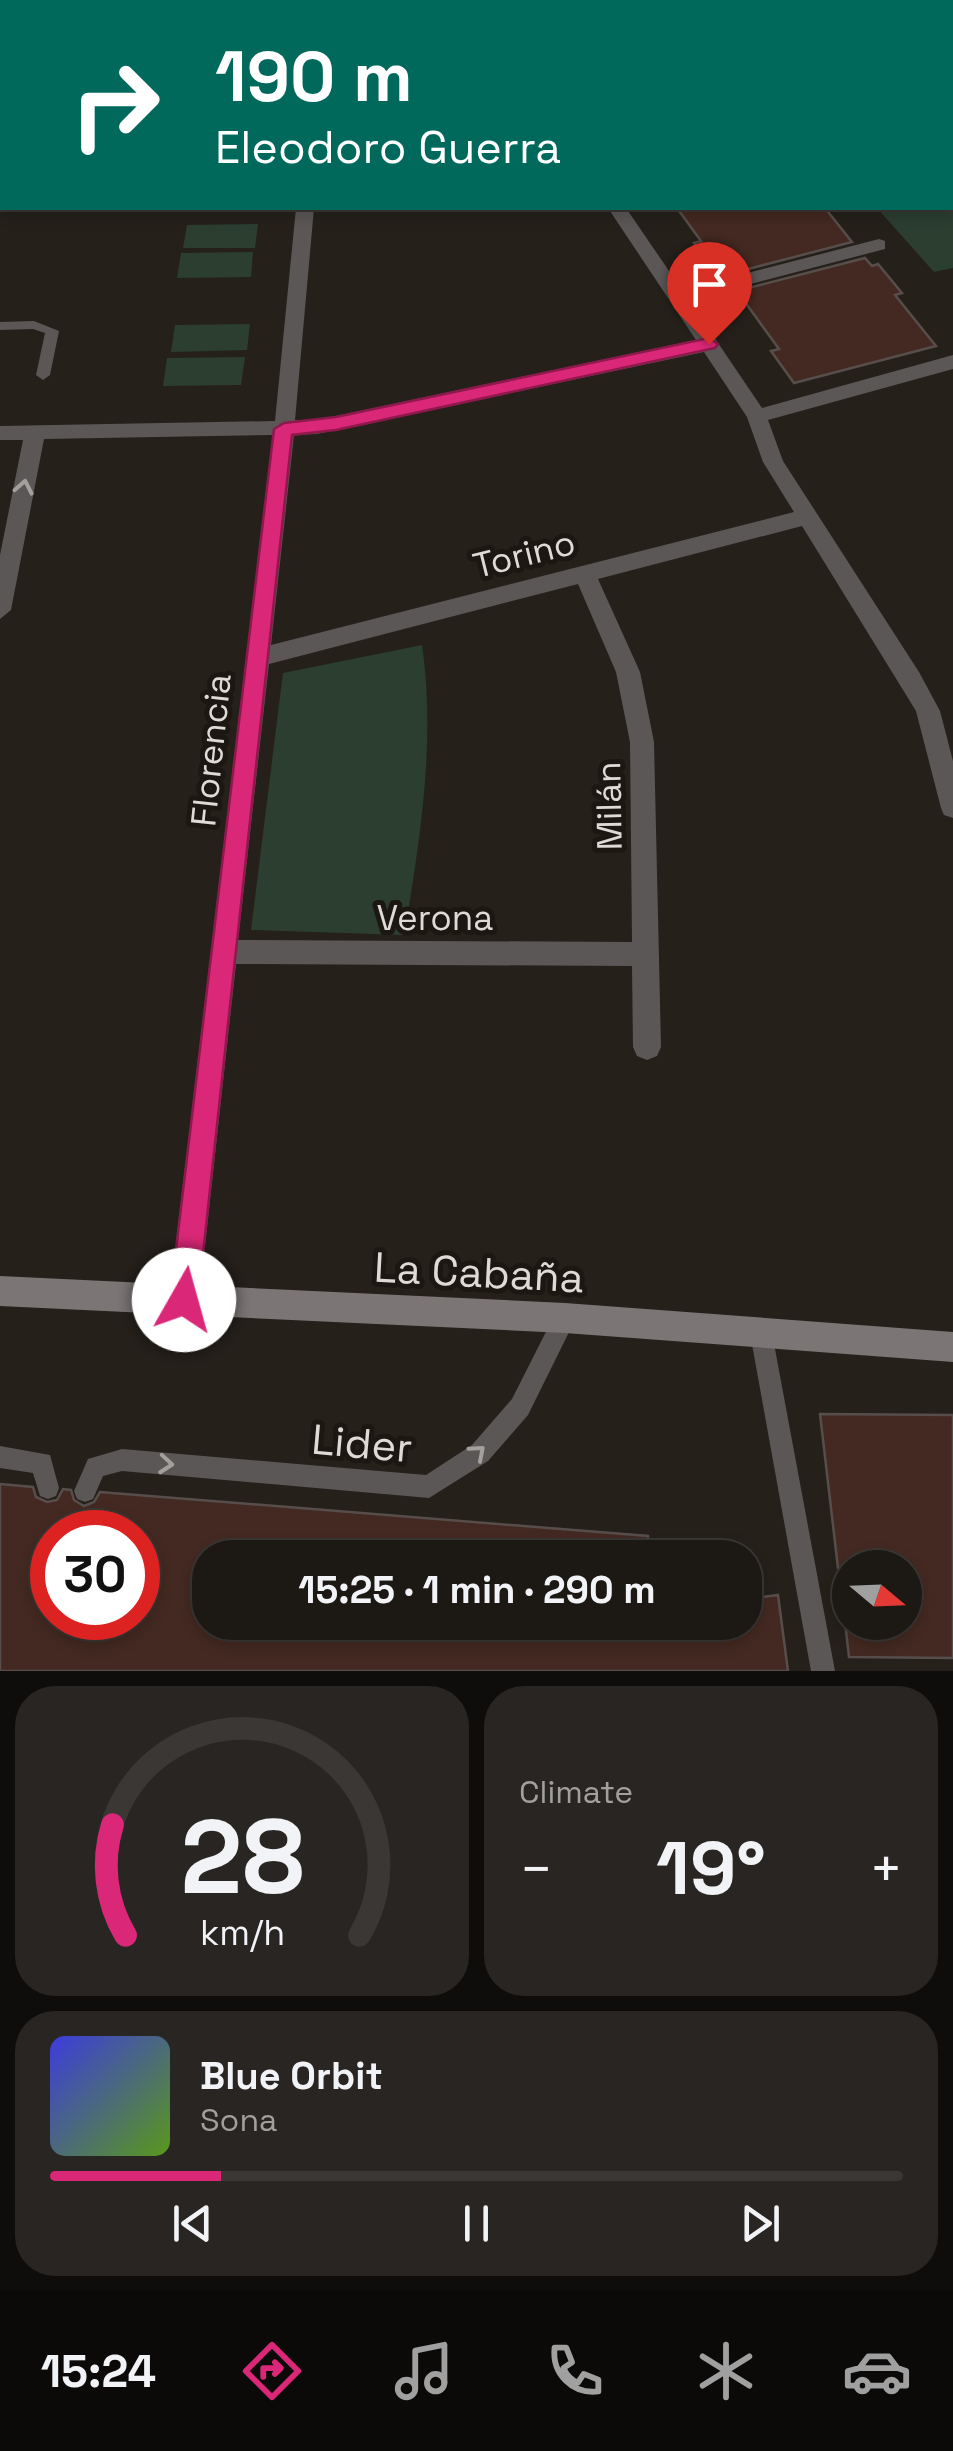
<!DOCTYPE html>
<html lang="en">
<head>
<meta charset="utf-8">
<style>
	:root { --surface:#1c1814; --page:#292522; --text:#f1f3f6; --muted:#a0a0a0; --line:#3a3734; --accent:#db2777 }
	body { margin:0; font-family:"Space Grotesk",sans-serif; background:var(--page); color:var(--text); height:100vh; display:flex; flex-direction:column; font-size:38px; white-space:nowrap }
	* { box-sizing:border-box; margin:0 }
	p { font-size:32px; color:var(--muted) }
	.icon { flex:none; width:55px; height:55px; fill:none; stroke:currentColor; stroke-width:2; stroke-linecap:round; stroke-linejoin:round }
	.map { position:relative; height:1671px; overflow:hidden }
	.side { display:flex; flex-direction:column; gap:15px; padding:15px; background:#0f0d0b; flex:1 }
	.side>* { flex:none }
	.hud { position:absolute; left:0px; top:0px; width:955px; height:210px; box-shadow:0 5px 15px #0003,0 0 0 2px var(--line); background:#00695c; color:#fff; overflow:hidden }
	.needle { width:65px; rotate:109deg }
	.fabs { position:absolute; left:832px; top:1550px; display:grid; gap:20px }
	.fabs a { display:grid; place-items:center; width:90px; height:90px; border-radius:50%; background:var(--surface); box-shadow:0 5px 15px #0003,0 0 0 2px var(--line); font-size:50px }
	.speed { position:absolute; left:30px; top:1510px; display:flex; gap:20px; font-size:50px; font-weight:700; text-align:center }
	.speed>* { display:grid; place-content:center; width:130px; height:130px; border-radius:50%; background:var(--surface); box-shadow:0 5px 15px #0003,0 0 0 2px var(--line); line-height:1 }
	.speed .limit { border:15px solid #d22; background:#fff; color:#111 }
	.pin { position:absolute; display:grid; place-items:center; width:85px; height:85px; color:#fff; margin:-102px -42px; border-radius:50% 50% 50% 0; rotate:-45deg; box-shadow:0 0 10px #0007 }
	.pin .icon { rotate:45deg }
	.me { position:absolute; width:110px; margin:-55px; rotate:7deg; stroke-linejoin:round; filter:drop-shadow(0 0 8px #0008) }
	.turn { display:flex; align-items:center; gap:35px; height:210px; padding:0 50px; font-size:45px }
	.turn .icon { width:130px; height:130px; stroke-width:2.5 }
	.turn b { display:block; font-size:70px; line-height:85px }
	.big { font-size:75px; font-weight:700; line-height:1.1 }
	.side .card { flex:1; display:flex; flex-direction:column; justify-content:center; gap:15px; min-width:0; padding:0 35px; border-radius:40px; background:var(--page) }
	.side .dial { align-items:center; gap:0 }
	.dial svg { height:260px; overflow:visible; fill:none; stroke:var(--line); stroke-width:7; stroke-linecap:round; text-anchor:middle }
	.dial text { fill:var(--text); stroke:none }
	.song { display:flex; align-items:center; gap:30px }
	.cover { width:120px; height:120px; border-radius:15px; background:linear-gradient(135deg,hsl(240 70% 55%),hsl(90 70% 35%)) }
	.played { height:10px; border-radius:5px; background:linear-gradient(90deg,var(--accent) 20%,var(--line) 20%) }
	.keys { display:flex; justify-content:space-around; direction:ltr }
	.heat { display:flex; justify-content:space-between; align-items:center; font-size:55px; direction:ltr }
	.side .tiles { flex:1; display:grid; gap:15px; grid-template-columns:1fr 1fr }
	.card:last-child { grid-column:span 2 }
	.trip { position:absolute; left:192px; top:1540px; width:570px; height:100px; border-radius:40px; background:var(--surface); box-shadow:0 5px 15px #0003,0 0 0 2px var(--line); font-weight:700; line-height:100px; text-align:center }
	.menu { display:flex; height:160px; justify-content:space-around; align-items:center; background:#0b0a08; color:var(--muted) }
	.menu .icon { width:70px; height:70px }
	.menu .on { color:var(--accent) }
	.menu b { font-size:45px; color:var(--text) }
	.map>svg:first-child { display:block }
	.green { fill:#2b3e30 }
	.building { fill:#432921; stroke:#574e4b; stroke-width:2.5; fill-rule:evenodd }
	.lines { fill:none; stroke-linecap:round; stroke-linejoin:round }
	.lane { fill:#5b5757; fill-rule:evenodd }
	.street { fill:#5b5757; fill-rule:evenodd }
	.secondary { fill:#7c7576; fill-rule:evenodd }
	.oneway { stroke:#a3a09d }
	.route { fill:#db2777; stroke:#8e194d; stroke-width:2.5 }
	.labels { text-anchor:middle; stroke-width:10; stroke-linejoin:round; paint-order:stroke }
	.street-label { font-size:35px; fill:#dedbd6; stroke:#1c1711 }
	.near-street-label { font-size:42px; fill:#dedbd6; stroke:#1c1711 }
</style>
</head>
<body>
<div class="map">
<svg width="953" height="1671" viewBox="0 0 953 1671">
	<rect width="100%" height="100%" fill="#25201a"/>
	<g class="green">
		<polygon points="953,21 953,268 934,272 877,208 952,208"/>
		<polygon points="258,224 255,248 183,248 187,225"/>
		<polygon points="253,252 251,277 177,278 181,253"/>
		<polygon points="250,324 247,350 171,352 175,325"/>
		<polygon points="245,357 241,385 163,386 167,358"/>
		<path d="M422 645C436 740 420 841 404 935L251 930 283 673Z"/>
	</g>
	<g class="building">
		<polygon points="677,208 825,208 852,242 725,275 721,269 715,270 694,243 701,241"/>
		<polygon points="865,258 872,266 878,264 902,293 895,295 936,346 794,383 771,351 779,349 737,291"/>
		<polygon points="820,1414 953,1415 953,1658 849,1657 845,1622 905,1622 905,1568 838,1568"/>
		<path d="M0 1484 33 1487 36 1497 47 1502 57 1500 63 1489 71 1490 74 1500 84 1506 94 1502 100 1492 648 1536 647 1558H210V1622H745V1599L778 1595 788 1671H0ZM52 1532H138V1618H52Z"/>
	</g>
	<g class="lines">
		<g class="lane">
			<polygon points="870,0 882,0 883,2 871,2"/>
			<polygon points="34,321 59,331 50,375 43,380 36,375 45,333 33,329 0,330 0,322"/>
			<polygon points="565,1307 573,1310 576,1318 528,1415 488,1461 429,1498 122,1471 103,1476 93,1499 85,1502 77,1499 74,1491 88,1459 122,1449 426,1475 472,1445 512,1399 557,1310"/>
			<polygon points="761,1322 769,1325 772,1333 835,1671 811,1671 750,1333 753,1325"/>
			<polygon points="0,1446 50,1455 59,1488 56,1496 48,1499 40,1496 33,1473 0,1468"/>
		</g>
		<g class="street">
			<polygon points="471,0 487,0 488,2 473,2"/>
			<path d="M296 208H314L295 420H317L696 340 608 208H626L682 290 879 239 885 241V249L689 300 762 408 953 355V369L768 420 783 461 919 672 940 711 953 761V818L944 815 941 808 916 711 802 526 598 579 640 672 654 742 661 1047 657 1056 647 1060 637 1056 633 1047 632 966 236 964 199 1300 195 1311 184 1315 173 1311 169 1300 273 435 44 439 11 610 0 619V555L23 440H0V426L275 421ZM704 352 747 417 763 462 794 512 271 645 294 435 317 434ZM578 584 616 672 630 742 632 942 238 940 269 664Z"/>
		</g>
		<polygon class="secondary" points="0,1276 565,1303 953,1332 953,1362 565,1333 0,1306"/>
	</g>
	<defs><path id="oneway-chevron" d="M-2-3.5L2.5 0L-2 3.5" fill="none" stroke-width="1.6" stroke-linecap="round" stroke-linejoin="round" transform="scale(2.5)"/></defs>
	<g class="oneway">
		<use href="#oneway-chevron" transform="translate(24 487) rotate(-79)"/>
		<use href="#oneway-chevron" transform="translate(478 1452) rotate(-41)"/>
		<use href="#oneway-chevron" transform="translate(166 1464) rotate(5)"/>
	</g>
	<polygon class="route" points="709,338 718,344 715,348 336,430 292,435 198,1300 194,1310 184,1314 174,1310 170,1300 274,429 284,423 336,417"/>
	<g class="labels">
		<g class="street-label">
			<text transform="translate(524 554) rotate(-14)" y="12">Torino</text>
			<text transform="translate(211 750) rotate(-84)" y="12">Florencia</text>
			<text transform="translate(609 806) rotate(-91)" y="12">Milán</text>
			<text x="435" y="930">Verona</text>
		</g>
		<g class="near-street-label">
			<text transform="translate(479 1272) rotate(3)" y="15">La Cabaña</text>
			<text transform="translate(362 1443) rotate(5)" y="15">Lider</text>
		</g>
	</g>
</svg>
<div class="fabs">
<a><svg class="needle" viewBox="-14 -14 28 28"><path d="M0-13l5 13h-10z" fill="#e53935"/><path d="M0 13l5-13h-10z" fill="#a0a0a0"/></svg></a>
</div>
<div class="speed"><div class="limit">30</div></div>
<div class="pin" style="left:709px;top:344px;background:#d93025"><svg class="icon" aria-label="arrive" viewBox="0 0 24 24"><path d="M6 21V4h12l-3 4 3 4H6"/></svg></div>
<svg class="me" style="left:184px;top:1300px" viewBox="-20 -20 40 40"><circle r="19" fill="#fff"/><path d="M0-13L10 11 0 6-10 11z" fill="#db2777"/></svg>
<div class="trip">15:25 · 1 min · 290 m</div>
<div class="hud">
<div class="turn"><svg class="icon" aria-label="right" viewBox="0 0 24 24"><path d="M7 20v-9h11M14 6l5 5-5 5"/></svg><div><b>190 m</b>Eleodoro Guerra</div></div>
</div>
</div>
<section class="side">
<div class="tiles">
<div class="card dial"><svg viewBox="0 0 100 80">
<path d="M14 69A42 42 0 1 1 86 69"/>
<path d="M14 69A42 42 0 0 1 10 35" stroke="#db2777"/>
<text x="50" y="56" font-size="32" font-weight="700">28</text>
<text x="50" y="72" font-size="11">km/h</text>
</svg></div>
<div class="card"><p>Climate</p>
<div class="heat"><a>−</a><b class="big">19°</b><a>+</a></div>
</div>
<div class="card">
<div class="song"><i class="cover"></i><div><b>Blue Orbit</b><p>Sona</p></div></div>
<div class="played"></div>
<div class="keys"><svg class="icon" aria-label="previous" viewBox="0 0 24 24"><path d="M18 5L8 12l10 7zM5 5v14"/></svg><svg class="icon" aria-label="pause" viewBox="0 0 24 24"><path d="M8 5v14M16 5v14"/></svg><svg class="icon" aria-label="next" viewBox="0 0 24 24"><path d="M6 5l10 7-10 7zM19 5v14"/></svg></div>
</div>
</div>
</section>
<nav class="menu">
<b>15:24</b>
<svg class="icon on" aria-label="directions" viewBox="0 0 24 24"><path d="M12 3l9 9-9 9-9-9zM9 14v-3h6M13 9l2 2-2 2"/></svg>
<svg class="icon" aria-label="music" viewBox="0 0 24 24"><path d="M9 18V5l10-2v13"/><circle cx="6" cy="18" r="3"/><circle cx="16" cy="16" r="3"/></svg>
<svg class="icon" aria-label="phone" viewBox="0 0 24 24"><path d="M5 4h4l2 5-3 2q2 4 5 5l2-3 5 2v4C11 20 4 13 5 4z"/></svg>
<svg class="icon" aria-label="climate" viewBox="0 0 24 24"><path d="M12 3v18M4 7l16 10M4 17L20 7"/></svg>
<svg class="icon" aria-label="car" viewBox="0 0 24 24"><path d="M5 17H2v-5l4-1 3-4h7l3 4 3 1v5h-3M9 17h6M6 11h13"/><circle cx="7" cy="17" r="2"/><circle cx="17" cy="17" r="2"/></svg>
</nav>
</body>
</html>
